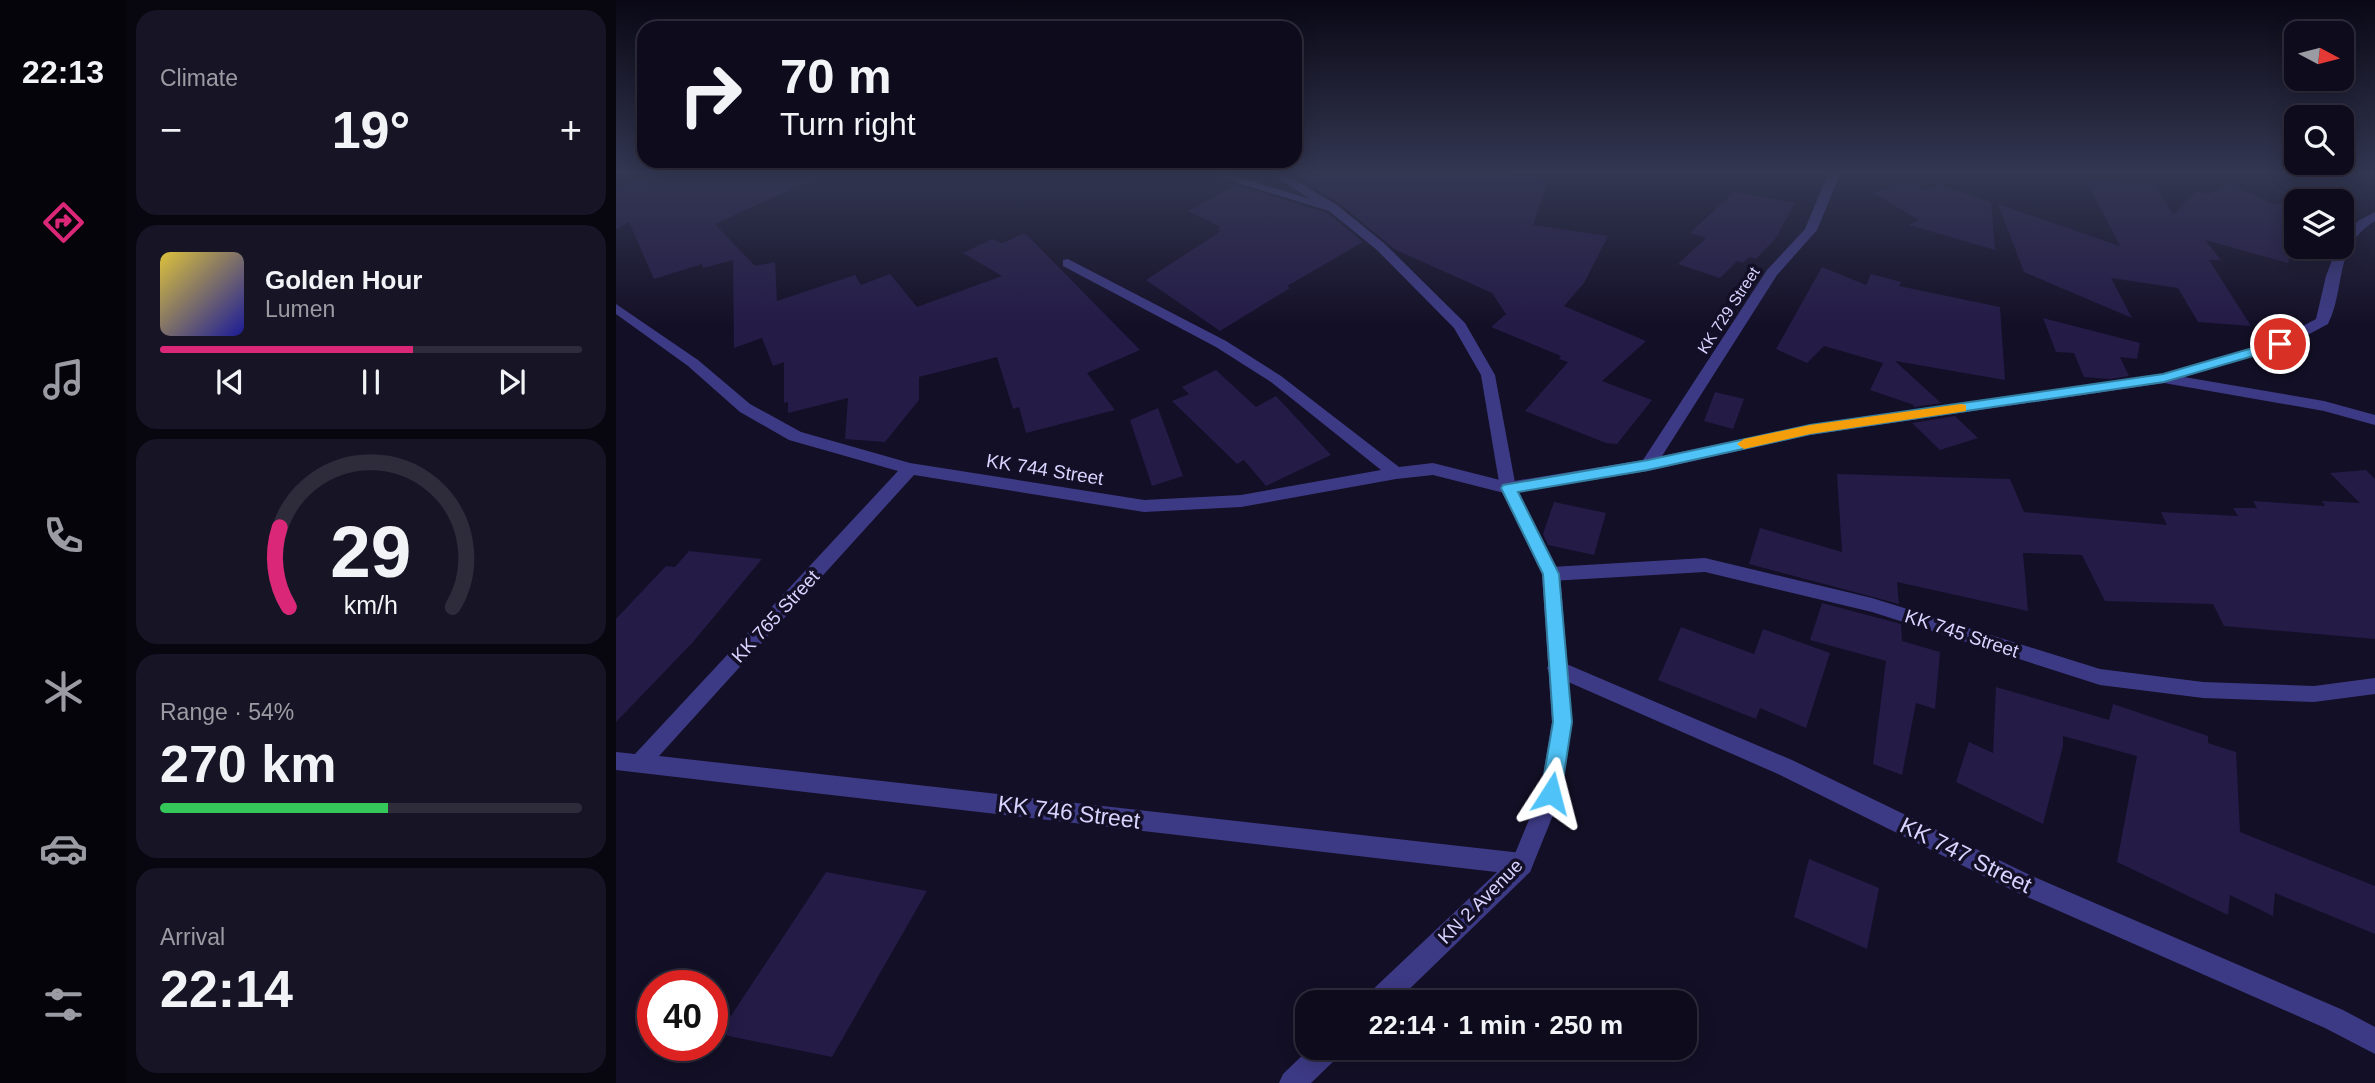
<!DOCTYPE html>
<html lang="en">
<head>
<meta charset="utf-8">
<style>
	:root { --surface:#0e0b1c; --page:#171425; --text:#f1f3f6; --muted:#9b9ba3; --line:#2e2b3b; --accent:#db2777 }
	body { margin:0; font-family:Arial,sans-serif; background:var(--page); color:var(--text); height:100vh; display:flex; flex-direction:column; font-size:26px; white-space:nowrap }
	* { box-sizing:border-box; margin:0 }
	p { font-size:23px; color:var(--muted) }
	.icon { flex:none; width:38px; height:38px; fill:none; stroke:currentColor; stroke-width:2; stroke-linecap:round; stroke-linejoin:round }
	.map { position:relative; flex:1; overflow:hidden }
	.drawer { display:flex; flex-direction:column; gap:10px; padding:10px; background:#08060f; width:490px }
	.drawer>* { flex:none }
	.hud { position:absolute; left:21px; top:21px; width:665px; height:147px; border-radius:21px; box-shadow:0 4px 18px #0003,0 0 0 2px var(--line); background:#0e0b1c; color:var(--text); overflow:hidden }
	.needle { width:46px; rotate:97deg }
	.controls { position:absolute; left:1668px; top:21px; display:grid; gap:14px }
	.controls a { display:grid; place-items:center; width:70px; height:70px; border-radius:14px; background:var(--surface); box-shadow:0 4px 18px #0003,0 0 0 2px var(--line); font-size:35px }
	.speed { position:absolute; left:21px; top:970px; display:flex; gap:14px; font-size:35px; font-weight:700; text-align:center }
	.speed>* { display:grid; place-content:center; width:91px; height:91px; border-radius:50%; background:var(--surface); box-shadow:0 4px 18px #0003,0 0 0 2px var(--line); line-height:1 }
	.speed .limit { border:10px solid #d22; background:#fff; color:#111 }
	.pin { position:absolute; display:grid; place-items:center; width:60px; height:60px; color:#fff; margin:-30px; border:4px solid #fff; border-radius:50%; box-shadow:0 2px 7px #0007 }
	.me { position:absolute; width:77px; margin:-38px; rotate:9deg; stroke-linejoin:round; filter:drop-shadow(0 0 5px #0008) }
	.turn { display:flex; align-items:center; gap:24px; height:147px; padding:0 28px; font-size:32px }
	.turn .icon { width:91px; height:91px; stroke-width:2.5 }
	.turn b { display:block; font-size:49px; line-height:60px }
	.big { font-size:52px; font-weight:800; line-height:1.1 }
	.drawer .card { flex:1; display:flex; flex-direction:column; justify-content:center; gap:10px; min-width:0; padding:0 24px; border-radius:21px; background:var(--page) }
	.drawer .dial { align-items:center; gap:0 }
	.dial svg { height:182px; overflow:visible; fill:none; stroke:var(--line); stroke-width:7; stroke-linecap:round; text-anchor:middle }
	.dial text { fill:var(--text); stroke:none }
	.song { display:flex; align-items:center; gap:21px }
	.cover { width:84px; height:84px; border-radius:10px; background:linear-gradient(135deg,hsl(50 70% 55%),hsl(240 70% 35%)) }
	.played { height:7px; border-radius:4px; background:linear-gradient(90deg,var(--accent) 60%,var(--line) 60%) }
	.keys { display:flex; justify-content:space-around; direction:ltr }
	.heat { display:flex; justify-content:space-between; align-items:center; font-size:38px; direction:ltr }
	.charge { height:10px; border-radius:5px; background:linear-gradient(90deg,#34c759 54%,var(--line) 0) }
	.trip { position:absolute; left:679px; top:990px; width:402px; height:70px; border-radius:21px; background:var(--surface); box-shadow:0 4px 18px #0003,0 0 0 2px var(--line); font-weight:800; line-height:70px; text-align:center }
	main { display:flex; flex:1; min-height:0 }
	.dock { display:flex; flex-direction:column; width:126px; justify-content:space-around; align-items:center; background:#06040b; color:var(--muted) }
	.dock .icon { width:49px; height:49px }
	.dock .selected { color:var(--accent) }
	.dock b { font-size:32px; color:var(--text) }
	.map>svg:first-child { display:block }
	.building { fill:#241b47 }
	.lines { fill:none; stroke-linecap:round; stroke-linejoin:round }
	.minor { fill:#3d3a85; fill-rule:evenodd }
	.tertiary { fill:#3d3a85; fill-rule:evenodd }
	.route { fill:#4fc3f7; stroke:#337fa1; stroke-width:2 }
	.slow { fill:#f59e0b }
	.labels { text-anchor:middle; stroke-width:7; stroke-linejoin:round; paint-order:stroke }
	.far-street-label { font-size:16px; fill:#d9d4ff; stroke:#130f26 }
	.street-label { font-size:19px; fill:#d9d4ff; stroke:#130f26 }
	.near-street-label { font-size:23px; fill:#d9d4ff; stroke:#130f26 }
</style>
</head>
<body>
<main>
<nav class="dock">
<b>22:13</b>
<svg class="icon selected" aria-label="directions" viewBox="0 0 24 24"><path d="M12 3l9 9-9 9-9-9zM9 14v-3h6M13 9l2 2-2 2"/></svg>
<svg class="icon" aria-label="music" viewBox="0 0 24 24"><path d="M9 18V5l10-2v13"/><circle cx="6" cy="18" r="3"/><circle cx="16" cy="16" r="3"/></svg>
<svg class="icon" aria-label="phone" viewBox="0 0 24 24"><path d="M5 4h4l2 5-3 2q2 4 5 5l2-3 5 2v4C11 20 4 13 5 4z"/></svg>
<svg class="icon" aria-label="climate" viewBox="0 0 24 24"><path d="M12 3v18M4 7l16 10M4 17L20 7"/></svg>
<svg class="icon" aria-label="car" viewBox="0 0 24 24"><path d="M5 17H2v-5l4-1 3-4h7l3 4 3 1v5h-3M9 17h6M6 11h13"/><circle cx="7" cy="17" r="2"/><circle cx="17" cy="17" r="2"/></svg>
<svg class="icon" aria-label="filters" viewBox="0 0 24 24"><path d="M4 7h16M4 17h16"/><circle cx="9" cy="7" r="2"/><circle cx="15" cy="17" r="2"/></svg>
</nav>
<section class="drawer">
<div class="card"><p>Climate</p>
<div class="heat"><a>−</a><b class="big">19°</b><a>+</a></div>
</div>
<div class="card">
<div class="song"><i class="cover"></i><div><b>Golden Hour</b><p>Lumen</p></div></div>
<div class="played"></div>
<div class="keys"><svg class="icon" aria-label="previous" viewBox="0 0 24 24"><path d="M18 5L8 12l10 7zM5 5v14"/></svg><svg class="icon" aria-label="pause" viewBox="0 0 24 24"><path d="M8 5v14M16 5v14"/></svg><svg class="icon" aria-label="next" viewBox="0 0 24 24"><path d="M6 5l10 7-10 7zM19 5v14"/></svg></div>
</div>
<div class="card dial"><svg viewBox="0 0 100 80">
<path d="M14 69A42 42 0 1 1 86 69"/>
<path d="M14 69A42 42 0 0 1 10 34" stroke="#db2777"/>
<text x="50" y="56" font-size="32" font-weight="700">29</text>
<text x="50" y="72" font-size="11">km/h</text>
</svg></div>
<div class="card"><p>Range · 54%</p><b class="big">270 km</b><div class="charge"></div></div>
<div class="card"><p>Arrival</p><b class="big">22:14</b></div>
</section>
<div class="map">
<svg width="1759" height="1083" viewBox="0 0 1759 1083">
	<rect width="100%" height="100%" fill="#130f26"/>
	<g class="building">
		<polygon points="31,174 208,174 99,224 139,266 159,262 161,301 239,275 245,285 274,274 301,307 386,276 347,253 376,239 386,243 409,233 524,350 471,373 499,410 410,433 403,407 397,409 381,357 303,377 303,400 269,442 229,439 232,398 172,413 172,402 168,403 168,362 157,366 146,338 118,348 117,260 87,268 86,264 38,279 13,222 0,230 0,189"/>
		<polygon points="675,174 887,174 933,179 917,225 992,236 968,283 948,306 1030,341 986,381 1036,400 1001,444 990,443 909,411 952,362 943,359 945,356 875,327 890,314 876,293 778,249 723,203"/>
		<polygon points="1469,179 1539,184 1557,215 1580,191 1592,194 1614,184 1659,205 1700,190 1724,201 1680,201 1680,235 1672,263 1589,240 1605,260 1593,260 1635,326 1582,322 1562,288 1495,278 1516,318 1408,272 1382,204 1504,246"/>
		<polygon points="1292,181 1308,190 1324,185 1375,202 1379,250 1293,225 1303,220 1257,193"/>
		<polygon points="621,185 712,213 747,242 671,286 674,288 604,331 530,280 605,231 601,229 605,227 572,211"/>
		<polygon points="1118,192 1179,203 1160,238 1140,259 1134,257 1126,263 1121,261 1104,278 1062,264 1090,238 1074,233"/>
		<polygon points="1206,267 1250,285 1255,274 1285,282 1283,286 1384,307 1389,380 1279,361 1325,403 1298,407 1298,405 1254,390 1267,363 1208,346 1191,363 1160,349"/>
		<polygon points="1427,318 1524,343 1521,359 1504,357 1513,376 1494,379 1468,377 1458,353 1440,352"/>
		<polygon points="600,370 640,407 660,396 715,455 650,486 628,460 621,464 556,401 573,394 566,387"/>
		<polygon points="1099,392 1128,399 1117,429 1088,421"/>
		<polygon points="542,408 567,476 536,486 514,420"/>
		<polygon points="1339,416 1362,438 1324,450 1296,423"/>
		<polygon points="1750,470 1759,479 1759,639 1608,626 1597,604 1489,601 1466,555 1407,553 1412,611 1281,582 1283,604 1133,564 1144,528 1226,552 1221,474 1394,479 1408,512 1551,525 1545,512 1622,516 1617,508 1641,508 1637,501 1709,506 1706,501 1744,503 1714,473"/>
		<polygon points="938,502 990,513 978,555 932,545 927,534"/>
		<polygon points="73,551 146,559 77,642 0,722 0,619 50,566 59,567"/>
		<polygon points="1206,603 1285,624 1286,641 1324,652 1319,709 1300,703 1286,775 1257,764 1270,661 1194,640"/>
		<polygon points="1065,627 1138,654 1147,629 1214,653 1190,728 1144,708 1140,719 1042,680"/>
		<polygon points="1380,687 1493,720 1497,704 1592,736 1592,743 1620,752 1624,832 1759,886 1759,934 1659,893 1657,916 1614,895 1612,915 1501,862 1521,756 1447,736 1447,746 1427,824 1340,782 1353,742 1377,753"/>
		<polygon points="1193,859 1263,888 1251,949 1178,917"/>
		<polygon points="210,872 311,891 216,1057 103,1034"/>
	</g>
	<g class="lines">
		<g class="minor">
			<polygon points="593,174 612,174 723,208 713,211"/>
			<path d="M1212 174H1224L1201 230 1161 275 1046 456 1194 425 1546 374 1659 341 1700 319 1710 276 1721 247H1726V240L1742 221 1759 212V221C1717 246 1730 288 1712 324L1669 347 1568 377 1708 401 1759 415V425L1708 411 1548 383 1194 435 1032 471 892 494 817 475 780 479 625 507 528 512 298 475 43 756 906 853 914 856 917 864 914 872 906 875 0 770V752L19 754 282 471 173 440 124 412 72 366 0 314V304L82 360 134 404 185 432 294 463 528 500 625 495 765 470 655 382 600 347 447 266V260L452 259 610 341 665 376 783 467 817 463 892 482 1027 460 1151 270 1189 229Z"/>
			<polygon points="1089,558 1256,598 1484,669 1587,682 1698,686 1759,678 1759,694 1698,702 1587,698 1484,685 1256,612 1089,572 935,581 929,579 926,574 929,569 935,567"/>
			<polygon points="941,660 1176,760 1416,876 1727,1010 1759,1027 1759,1054 1709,1028 1400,892 1162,774 934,674 931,668 934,662"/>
		</g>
		<g class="tertiary">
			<polygon points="655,174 669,174 721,205 769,244 849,323 879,375 900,488 944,574 956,722 946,793 914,872 779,1003 749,1003 752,994 898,856 924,793 936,722 926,574 884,488 865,375 838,328 761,250 713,211"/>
			<polygon points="694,1048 726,1048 722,1057 695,1083 663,1083 667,1074"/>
		</g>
	</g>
	<linearGradient id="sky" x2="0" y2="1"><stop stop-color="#0a0815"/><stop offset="0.53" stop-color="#333752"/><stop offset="1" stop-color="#333752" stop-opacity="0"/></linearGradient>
	<rect width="1759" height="326" fill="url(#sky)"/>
	<polygon class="route" points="1664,340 1668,341 1668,347 1548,382 1194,434 1032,470 902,492 943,574 956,722 945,793 942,799 935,802 928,799 925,793 937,722 927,574 885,488 887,485 1032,460 1194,425 1547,374"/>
	<polygon class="slow" points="1345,404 1350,405 1350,411 1194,434 1128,449 1121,444 1128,439 1194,425"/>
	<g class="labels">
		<g class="far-street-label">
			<text transform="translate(1112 310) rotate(-57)" y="6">KK 729 Street</text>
		</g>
		<g class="street-label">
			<text transform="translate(429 469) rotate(9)" y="7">KK 744 Street</text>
			<text transform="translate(159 616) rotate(-47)" y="7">KK 765 Street</text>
			<text transform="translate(1346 633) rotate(18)" y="7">KK 745 Street</text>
			<text transform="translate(864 901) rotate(-45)" y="7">KN 2 Avenue</text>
		</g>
		<g class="near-street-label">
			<text transform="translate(453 812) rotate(7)" y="8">KK 746 Street</text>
			<text transform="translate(1350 855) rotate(26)" y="8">KK 747 Street</text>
		</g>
	</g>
</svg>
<div class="controls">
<a><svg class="needle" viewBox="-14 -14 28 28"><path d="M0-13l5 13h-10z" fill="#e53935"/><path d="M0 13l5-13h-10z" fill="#9b9ba3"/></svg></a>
<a><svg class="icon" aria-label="search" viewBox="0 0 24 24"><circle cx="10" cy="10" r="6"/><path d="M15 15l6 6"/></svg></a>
<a><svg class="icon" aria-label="layers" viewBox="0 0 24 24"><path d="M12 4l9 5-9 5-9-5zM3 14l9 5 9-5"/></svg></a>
</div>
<div class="speed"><div class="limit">40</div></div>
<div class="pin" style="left:1664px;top:344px;background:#d93025"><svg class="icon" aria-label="arrive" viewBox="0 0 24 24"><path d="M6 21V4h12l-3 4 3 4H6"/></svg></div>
<svg class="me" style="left:935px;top:793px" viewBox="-20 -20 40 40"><path d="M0-17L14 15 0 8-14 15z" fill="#4fc3f7" stroke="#fff" stroke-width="4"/></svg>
<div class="trip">22:14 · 1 min · 250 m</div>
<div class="hud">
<div class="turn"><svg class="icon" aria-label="right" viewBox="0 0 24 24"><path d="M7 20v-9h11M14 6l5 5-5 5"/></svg><div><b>70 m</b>Turn right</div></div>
</div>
</div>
</main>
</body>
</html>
